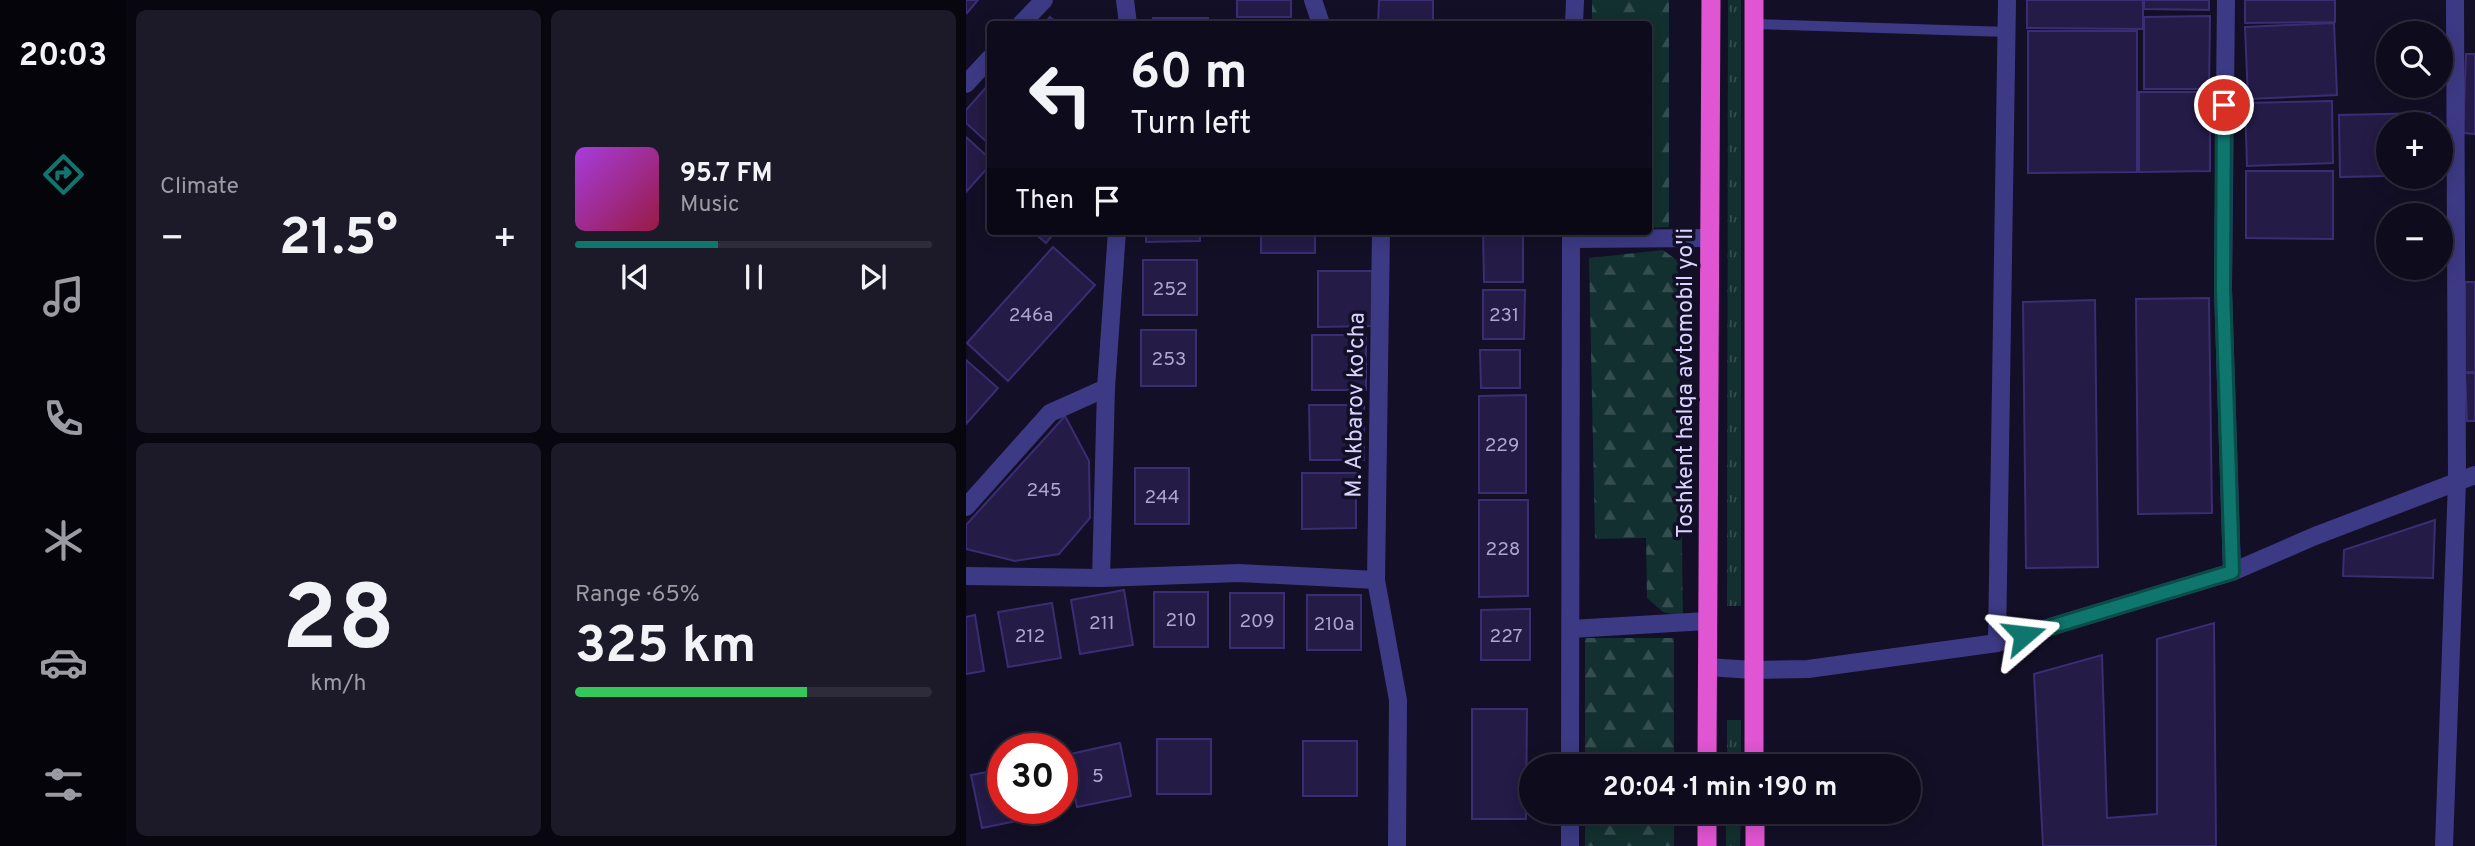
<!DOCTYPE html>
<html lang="en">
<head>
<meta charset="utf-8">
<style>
	:root { --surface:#0e0b1c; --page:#1c1929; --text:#f1f3f6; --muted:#9b9ba3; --line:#2e2b3b; --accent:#0f766e }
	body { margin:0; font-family:Overpass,sans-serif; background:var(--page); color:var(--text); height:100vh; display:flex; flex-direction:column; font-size:26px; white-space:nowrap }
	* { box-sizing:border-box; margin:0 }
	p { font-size:23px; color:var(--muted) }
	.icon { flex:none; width:38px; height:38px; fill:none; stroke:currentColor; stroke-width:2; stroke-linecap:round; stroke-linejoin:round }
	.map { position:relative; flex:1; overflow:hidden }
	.details { display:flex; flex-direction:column; gap:10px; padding:10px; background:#08060f; width:840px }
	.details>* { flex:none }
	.guide { position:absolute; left:21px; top:21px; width:665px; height:214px; border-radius:7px; box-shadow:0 4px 18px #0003,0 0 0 2px var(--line); background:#0e0b1c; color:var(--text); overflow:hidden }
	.buttons { position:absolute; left:1410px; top:21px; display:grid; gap:14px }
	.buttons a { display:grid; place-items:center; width:77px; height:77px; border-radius:50%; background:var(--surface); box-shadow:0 4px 18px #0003,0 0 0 2px var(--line); font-size:35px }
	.speed { position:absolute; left:21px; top:733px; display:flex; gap:14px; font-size:35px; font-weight:700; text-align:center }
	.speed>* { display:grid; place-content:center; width:91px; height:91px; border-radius:50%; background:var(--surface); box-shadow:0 4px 18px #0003,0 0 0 2px var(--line); line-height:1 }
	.speed .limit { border:10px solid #d22; background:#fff; color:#111 }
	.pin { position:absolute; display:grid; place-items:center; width:60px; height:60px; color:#fff; margin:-30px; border:4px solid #fff; border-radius:50%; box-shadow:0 2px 7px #0007 }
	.me { position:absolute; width:77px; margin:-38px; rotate:73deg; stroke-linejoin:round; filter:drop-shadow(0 0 5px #0008) }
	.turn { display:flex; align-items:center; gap:24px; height:147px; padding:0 28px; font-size:32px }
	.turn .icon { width:91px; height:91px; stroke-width:2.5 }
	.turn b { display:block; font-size:49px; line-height:60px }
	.then { display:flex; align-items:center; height:66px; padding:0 28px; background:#0003; gap:14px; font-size:26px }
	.big { font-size:52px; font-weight:700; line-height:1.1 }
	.details .widget { flex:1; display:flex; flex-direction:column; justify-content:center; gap:10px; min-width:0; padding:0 24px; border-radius:10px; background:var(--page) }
	.details .dial { align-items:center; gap:0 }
	.dial b { font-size:91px; line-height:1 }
	.song { display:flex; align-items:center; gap:21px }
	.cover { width:84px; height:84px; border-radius:10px; background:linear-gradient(135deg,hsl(280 70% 55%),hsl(340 70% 35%)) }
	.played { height:7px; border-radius:4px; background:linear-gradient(90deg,var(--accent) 40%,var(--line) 40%) }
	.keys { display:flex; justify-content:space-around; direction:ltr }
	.heat { display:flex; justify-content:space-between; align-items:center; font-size:38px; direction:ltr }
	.charge { height:10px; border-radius:5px; background:linear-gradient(90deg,#34c759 65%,var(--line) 0) }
	.details .tiles { flex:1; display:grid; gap:10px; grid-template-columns:repeat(2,1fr) }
	.trip { position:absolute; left:553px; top:754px; width:402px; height:70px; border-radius:35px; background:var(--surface); box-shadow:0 4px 18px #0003,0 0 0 2px var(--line); font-weight:700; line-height:70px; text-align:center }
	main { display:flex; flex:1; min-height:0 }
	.dock { display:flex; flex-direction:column; width:126px; justify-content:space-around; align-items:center; background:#06040b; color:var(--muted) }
	.dock .icon { width:49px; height:49px }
	.dock .active { color:var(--accent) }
	.dock b { font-size:32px; color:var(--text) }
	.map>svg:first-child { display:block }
	.grass { fill:url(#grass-tufts) }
	.forest { fill:url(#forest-firs) }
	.building { fill:#241b47; stroke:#3b2d73; stroke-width:2 }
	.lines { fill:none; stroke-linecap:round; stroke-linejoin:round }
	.service { stroke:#3d3a85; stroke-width:10 }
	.minor { stroke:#3d3a85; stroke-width:18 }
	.trunk { stroke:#e055d1; stroke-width:19 }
	.route-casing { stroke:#0a4d48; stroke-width:18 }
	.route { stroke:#0f766e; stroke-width:12 }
	.labels { text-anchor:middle; stroke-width:7; stroke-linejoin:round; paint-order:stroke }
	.number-label { font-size:19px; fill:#aca6d1 }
	.street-label { font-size:23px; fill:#d9d4ff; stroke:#130f26 }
</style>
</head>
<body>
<main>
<nav class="dock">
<b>20:03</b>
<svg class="icon active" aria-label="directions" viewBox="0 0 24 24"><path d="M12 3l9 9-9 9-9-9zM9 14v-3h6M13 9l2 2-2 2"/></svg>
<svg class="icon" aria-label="music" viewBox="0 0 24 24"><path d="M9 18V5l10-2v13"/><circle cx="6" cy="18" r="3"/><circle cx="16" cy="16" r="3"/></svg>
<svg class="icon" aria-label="phone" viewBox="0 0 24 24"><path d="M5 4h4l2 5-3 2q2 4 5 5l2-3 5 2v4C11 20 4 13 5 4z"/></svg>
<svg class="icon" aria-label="climate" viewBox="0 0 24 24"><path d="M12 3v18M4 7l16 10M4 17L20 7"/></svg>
<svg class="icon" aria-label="car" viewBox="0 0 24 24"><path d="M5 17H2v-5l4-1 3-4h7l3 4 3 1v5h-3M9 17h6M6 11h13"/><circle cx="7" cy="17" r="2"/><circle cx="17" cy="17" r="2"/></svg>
<svg class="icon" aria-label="filters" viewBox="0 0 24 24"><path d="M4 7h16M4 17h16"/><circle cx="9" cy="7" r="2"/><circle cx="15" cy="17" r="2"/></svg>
</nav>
<section class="details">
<div class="tiles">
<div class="widget"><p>Climate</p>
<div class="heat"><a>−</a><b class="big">21.5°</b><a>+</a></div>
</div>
<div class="widget">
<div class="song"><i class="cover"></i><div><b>95.7 FM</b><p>Music</p></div></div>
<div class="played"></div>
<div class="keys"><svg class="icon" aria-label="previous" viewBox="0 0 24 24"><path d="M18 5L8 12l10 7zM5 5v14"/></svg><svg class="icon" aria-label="pause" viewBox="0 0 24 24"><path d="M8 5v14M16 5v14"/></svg><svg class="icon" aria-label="next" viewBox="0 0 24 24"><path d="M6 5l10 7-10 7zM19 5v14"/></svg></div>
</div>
<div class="widget dial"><b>28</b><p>km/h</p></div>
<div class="widget"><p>Range · 65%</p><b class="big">325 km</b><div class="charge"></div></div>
</div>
</section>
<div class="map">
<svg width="1509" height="846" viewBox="0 0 1509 846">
	<defs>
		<pattern id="grass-tufts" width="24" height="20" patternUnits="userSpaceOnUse" patternTransform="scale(1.75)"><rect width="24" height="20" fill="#12302f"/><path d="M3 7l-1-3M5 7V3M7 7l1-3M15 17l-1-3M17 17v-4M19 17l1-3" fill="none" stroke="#344d4e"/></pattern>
		<pattern id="forest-firs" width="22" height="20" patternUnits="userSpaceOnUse" patternTransform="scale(1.75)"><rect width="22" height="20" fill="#12302f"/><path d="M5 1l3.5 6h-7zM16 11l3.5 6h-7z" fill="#344d4e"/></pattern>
	</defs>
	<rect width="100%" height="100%" fill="#130f26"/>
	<g class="grass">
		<polygon points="762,0 775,0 775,606 761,606"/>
		<rect x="761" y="720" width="14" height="46"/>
		<polygon points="760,812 775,812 774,846 760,846"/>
	</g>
	<g class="forest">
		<polygon points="626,0 703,0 703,227 683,228 682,24 626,24"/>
		<polygon points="697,250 712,261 717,617 697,612 681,598 680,538 629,539 623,258"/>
		<rect x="619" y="638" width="89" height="128"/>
		<rect x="619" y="812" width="89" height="34"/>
	</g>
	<g class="building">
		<polygon points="0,0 12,0 1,13 0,12"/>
		<rect x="271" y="0" width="54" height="17"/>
		<polygon points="413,0 467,0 467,24 412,24"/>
		<polygon points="1061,0 1177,0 1177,29 1061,28"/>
		<polygon points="1178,0 1243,0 1243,10 1178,9"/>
		<polygon points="1279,0 1369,0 1369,22 1279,23"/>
		<polygon points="1244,16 1243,89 1178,89 1178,17"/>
		<polygon points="84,17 92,24 78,24"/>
		<rect x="187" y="18" width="55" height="6"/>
		<polygon points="1368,23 1371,95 1282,99 1279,27"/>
		<polygon points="1062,31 1171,31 1171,172 1062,173"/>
		<polygon points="1500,54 1509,54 1509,134 1497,133"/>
		<polygon points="24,83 24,145 0,123 0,110"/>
		<polygon points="1173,92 1244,92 1244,171 1173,172"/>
		<polygon points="1366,101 1367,163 1281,166 1279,103"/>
		<polygon points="1464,113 1464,124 1423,124 1423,176 1374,177 1373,115"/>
		<polygon points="0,137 24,159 24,165 0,192"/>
		<polygon points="1280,171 1367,171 1367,239 1280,238"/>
		<polygon points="66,231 90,231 80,243"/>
		<polygon points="180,231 234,231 234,241 180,242"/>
		<rect x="295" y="231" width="54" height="22"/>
		<polygon points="517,231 557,231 557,282 518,282"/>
		<polygon points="87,247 129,285 42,381 1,343"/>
		<rect x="177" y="260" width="54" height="55"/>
		<polygon points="352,271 406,271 406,326 352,327"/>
		<rect x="1499" y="282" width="10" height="90"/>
		<polygon points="517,290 559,290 558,339 517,339"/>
		<polygon points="1243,298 1246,513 1172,514 1170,299"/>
		<polygon points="1129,300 1132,567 1060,568 1057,302"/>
		<rect x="175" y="330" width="55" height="56"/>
		<rect x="346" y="335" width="54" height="55"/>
		<polygon points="514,350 554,350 554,388 515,388"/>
		<polygon points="0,360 32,388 0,424"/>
		<polygon points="1499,373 1509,373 1509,421 1501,421"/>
		<polygon points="560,395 560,493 513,493 513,396"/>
		<polygon points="343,405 398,405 398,460 344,460"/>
		<polygon points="99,416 123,461 124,518 93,554 49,561 0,549 0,525"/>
		<rect x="169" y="468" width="54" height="56"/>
		<polygon points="336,473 390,473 390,528 336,529"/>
		<polygon points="513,500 562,500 562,596 513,597"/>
		<polygon points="1469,520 1467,578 1377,576 1378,550"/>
		<polygon points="158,590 167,645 114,654 105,600"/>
		<rect x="188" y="592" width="54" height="55"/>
		<rect x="264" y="593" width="54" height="55"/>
		<rect x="341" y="595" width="54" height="55"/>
		<polygon points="86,603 95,658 42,667 32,612"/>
		<polygon points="564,609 564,660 515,660 515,610"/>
		<polygon points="9,615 18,671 0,674 0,617"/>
		<polygon points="1248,623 1250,846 1077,846 1068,674 1136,655 1141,818 1191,814 1191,639"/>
		<polygon points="506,709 561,709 560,819 506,819"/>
		<rect x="191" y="739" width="54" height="55"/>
		<rect x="337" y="741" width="54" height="55"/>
		<polygon points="154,743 165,796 111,807 100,755"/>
		<polygon points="37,769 37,808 68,808 70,817 16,828 5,775"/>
	</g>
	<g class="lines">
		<polyline class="service" points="788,24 1042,32"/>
		<g class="minor">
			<polyline points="159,0 162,24"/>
			<polyline points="347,0 355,24"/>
			<polyline points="1260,0 1257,289 1266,572"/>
			<polyline points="55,24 78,0"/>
			<polyline points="608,24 609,0"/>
			<polyline points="0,84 24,58"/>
			<polyline points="415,231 410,580 432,700 431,846"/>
			<polyline points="605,239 744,238"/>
			<polyline points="0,507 84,413 140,388"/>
			<polyline points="0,576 135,578 273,573 410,580"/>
			<polyline points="135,578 140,388 151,231"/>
			<polyline points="605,629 741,621"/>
			<polyline points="1031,643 1041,0"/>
			<polyline points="741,667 787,670 842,669 1031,643 1266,572 1349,536 1509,475"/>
			<polyline points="604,766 605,231"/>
			<polyline points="604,846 604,812"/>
			<polyline points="1478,846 1491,481 1489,0"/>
		</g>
		<g class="trunk">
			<polyline points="788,0 788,766"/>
			<polyline points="741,766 745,0"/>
			<polyline points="789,812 789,846"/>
			<polyline points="741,846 741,812"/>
		</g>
	</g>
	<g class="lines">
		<defs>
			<polyline id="route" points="1058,635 1266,572 1257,289 1258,105"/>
		</defs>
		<use href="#route" class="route-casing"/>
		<use href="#route" class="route"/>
	</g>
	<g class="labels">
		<g class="number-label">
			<text x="204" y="295">252</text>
			<text x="65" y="321">246а</text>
			<text x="538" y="321">231</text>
			<text x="203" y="365">253</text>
			<text x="536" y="451">229</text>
			<text x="78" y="496">245</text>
			<text x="196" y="503">244</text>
			<text x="537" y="555">228</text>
			<text x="215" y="626">210</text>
			<text x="291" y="627">209</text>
			<text x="136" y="629">211</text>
			<text x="368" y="630">210а</text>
			<text x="64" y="642">212</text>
			<text x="540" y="642">227</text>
			<text x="132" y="782">5</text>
		</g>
		<g class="street-label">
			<text transform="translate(718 383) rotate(-90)" y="8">Toshkent halqa avtomobil yo'li</text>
			<text transform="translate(388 405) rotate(-89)" y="8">M. Akbarov ko'cha</text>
		</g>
	</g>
</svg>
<div class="buttons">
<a><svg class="icon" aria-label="search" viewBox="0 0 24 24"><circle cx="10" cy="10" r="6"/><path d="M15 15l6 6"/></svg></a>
<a>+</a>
<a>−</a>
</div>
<div class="speed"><div class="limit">30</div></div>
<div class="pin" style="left:1258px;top:105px;background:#d93025"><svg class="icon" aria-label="arrive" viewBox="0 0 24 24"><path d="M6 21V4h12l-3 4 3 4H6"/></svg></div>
<svg class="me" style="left:1058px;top:635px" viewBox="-20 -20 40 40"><path d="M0-17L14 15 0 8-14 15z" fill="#0f766e" stroke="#fff" stroke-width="4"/></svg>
<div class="trip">20:04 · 1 min · 190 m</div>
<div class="guide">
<div class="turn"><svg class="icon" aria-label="left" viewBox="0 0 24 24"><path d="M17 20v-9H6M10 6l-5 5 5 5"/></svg><div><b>60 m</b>Turn left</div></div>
<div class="then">Then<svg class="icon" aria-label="arrive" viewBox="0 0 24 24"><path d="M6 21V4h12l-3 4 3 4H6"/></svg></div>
</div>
</div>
</main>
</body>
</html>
